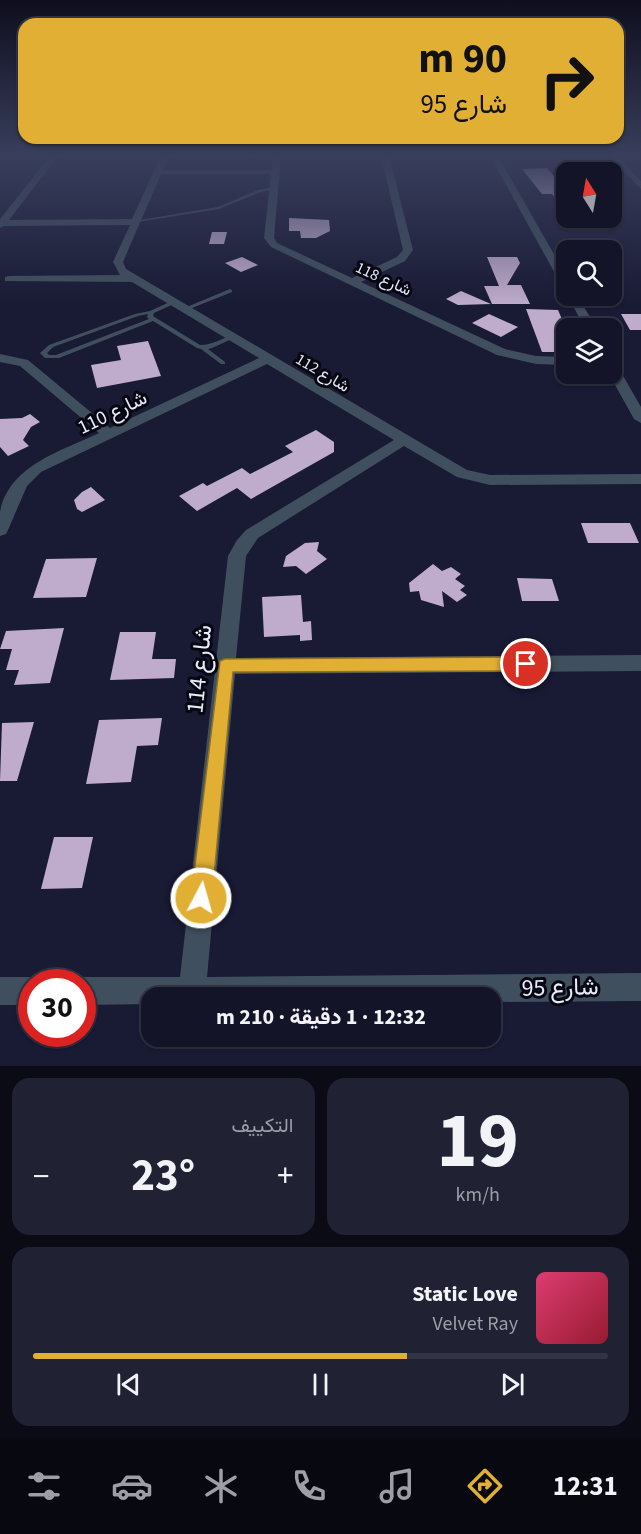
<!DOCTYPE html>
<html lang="ar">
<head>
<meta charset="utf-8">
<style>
	:root { --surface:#131427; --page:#202133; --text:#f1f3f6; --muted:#9d9ea7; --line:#323344; --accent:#e1af34 }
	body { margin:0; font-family:"Source Sans 3",Vazirmatn,sans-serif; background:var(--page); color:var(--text); direction:rtl; height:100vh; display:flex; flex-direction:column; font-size:22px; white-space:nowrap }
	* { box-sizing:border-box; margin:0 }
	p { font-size:20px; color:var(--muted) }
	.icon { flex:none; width:33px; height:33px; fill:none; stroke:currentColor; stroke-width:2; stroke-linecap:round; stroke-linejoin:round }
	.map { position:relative; height:1066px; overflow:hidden; direction:ltr }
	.details { display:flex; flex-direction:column; gap:12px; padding:12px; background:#0a0b15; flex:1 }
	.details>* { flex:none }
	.hud { position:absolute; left:18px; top:18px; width:606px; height:126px; border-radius:18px; box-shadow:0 2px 4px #0004,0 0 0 2px var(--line); direction:rtl; background:#e1af34; color:#111; overflow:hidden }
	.needle { width:39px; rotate:349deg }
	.controls { position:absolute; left:556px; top:162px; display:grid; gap:12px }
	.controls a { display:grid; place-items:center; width:66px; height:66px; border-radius:12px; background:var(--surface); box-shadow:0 2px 4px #0004,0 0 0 2px var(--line); font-size:30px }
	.speed { position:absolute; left:18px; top:969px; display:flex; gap:12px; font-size:30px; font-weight:700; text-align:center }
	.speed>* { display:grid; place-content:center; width:78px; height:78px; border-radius:50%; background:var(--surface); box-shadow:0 2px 4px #0004,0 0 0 2px var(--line); line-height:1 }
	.speed .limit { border:9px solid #d22; background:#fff; color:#111 }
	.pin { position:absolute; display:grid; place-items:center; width:51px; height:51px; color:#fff; margin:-26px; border:3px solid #fff; border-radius:50%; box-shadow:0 2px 6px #0007 }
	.me { position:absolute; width:66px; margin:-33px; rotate:6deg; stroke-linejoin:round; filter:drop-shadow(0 0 4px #0008) }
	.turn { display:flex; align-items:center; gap:21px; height:126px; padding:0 18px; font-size:27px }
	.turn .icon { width:78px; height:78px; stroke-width:2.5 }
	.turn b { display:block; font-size:42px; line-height:51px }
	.big { font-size:45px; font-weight:700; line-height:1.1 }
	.details .card { flex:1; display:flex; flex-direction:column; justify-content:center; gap:9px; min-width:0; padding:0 21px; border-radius:18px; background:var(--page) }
	.details .dial { align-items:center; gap:0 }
	.dial b { font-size:78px; line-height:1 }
	.song { display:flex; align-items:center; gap:18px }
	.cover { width:72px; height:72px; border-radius:9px; background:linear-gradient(135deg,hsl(340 70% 55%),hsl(350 70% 35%)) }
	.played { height:6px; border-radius:3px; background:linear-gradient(90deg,var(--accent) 65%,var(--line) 65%) }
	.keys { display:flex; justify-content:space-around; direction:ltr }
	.heat { display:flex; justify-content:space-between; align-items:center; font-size:33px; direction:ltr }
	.details .tiles { flex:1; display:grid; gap:12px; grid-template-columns:1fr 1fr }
	.card:last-child { grid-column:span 2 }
	.trip { position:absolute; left:141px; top:987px; width:360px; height:60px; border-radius:18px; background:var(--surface); box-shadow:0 2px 4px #0004,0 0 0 2px var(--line); font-weight:700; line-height:60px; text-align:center; direction:rtl }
	.tabs { display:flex; height:96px; justify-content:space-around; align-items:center; background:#080810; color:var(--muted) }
	.tabs .icon { width:42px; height:42px }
	.tabs .current { color:var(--accent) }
	.tabs b { font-size:27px; color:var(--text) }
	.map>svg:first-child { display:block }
	.building { fill:#bfabcb }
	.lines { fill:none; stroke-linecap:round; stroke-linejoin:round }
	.service { fill:#404f5d; fill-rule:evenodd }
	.minor { fill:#404f5d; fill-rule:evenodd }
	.route { fill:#e1af34; stroke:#927222; stroke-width:1.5 }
	.labels { text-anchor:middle; stroke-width:6; stroke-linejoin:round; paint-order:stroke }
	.far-street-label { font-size:16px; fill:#e8ebfd; stroke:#060711 }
	.street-label { font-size:20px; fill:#e8ebfd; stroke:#060711 }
	.near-street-label { font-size:24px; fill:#e8ebfd; stroke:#060711 }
</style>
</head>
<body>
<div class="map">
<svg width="641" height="1066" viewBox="0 0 641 1066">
	<rect width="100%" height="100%" fill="#191a34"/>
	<g class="building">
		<polygon points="547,168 567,192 567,214 552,194 542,194 522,169"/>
		<polygon points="289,218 329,220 330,231 316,238 301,238 300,231 289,231"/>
		<polygon points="212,232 227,232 224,244 209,244"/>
		<polygon points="242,257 258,265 241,272 225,263"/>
		<polygon points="487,257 517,257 520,263 507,285 521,285 530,304 492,304 484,286 499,286"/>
		<polygon points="461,291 491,304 458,305 446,299"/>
		<polygon points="526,309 558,310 567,331 567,352 542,352"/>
		<polygon points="489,314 518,327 501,337 472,323"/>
		<polygon points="621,314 641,314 641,330 630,330"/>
		<polygon points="148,341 161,376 97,388 91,365 121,360 117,346"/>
		<polygon points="30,414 40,422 31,427 23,440 29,446 8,456 0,447 0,419 22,418"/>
		<polygon points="316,430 334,442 334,452 251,499 237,488 197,511 179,496 203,483 207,486 242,468 250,474 293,452 285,446"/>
		<polygon points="91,487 105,500 82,512 77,509 74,500 82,492"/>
		<polygon points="581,523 630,523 639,543 588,543"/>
		<polygon points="319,542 317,551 327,559 306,574 296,566 283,567 286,556 305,543"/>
		<polygon points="97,558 86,597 33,598 46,559"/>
		<polygon points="433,564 442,571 451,567 461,574 455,579 465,586 460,590 467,595 457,602 442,591 444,607 421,600 419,591 410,592 409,583"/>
		<polygon points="517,578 552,579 559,601 522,601"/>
		<polygon points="301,595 303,622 311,621 312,640 300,641 300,635 264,637 262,597"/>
		<polygon points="64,628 50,683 14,685 19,670 6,670 12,649 0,649 6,631"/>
		<polygon points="120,632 156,632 152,659 176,659 174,678 110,680"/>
		<polygon points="162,718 158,745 137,746 131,782 86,784 99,720"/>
		<polygon points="34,722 17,781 0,781 2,723"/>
		<polygon points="54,837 93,837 82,888 41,889"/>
	</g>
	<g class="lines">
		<g class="service">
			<polygon points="274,187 275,189 261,192 219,209 137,222 135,221 218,207 258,190"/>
			<polygon points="230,289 232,290 232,292 187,310 182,309"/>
			<path d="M174 300 176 301V303L154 313 153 316 200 345C214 345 222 337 234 336V338L212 348 208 349 225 362V364H221L201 349 197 348 153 321 59 358H45L40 353 49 345 135 314 150 311ZM148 314 147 317 149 319 56 355H49L47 353 53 347 138 316Z"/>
		</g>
		<g class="minor">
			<path d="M50 156H58L9 220 132 219 161 156H169L163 170H272L273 156H281L274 238 277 243 352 278 397 257 403 250 381 156H389L413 250 405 261 361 282 505 349 536 356 567 357V365L536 364 497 355 271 247 264 238 271 174H161L123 262 126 269 467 470 490 475 641 474V484L490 485 457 477 404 446 258 538 246 556 236 658 641 655V671L235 674 207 977 641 973V1001L490 1002V998H152V1004L82 1005V982H72L82 977H180L228 556 237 540 246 530 394 440 267 364 41 472 27 486 8 530 6 534 0 536C0 528 0 519 0 512 9 465 62 451 99 433L20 366 0 362V354L28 360 110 428 259 358 132 282 5 281V277L9 276 120 275 113 262 130 225 4 226 0 228V219Z"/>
			<polygon points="490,156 498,156 567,277 567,289 562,286"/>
			<polygon points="609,156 617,156 641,181 641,189"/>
			<polygon points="567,295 577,296 597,328 585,328"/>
			<polygon points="612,363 618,367 641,407 641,423 634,419 609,374 612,374"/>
			<polygon points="0,977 32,977 42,982 32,982 32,1005 0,1005"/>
		</g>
	</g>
	<linearGradient id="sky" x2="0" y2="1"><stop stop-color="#0e0e1d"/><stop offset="0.51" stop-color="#383e5c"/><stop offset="1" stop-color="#383e5c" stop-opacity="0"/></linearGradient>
	<rect width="641" height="305" fill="url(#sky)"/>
	<polygon class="route" points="526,657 531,659 534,664 531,669 526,671 233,672 212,898 209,905 201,908 194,905 191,898 220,661 225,659"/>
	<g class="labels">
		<g class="far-street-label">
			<text transform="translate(384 278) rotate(25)" y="6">شارع 118</text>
			<text transform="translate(323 372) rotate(31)" y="6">شارع 112</text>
		</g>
		<g class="street-label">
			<text transform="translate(112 412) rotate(-26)" y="7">شارع 110</text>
		</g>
		<g class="near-street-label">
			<text transform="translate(199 669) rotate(-84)" y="8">شارع 114</text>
			<text transform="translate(560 987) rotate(-1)" y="8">شارع 95</text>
		</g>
	</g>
</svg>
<div class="controls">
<a><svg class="needle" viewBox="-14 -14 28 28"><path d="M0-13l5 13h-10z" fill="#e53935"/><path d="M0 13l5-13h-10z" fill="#9d9ea7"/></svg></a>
<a><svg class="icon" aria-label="search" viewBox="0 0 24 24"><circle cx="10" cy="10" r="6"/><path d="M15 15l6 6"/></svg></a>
<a><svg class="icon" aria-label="layers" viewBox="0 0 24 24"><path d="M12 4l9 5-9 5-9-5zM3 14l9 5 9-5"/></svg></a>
</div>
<div class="speed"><div class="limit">30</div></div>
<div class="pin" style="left:526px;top:664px;background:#d93025"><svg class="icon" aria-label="arrive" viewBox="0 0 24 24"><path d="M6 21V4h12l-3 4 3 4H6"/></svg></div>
<svg class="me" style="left:201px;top:898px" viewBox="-20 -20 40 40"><circle r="17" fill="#e1af34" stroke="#fff" stroke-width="3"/><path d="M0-11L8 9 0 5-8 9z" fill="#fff"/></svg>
<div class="trip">12:32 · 1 دقيقة · 210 m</div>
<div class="hud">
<div class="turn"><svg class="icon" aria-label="right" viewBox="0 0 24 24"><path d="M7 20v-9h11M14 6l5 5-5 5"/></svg><div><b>90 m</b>شارع 95</div></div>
</div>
</div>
<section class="details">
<div class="tiles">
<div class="card dial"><b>19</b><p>km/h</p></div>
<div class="card"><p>التكييف</p>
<div class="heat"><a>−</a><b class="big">23°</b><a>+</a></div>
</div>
<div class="card">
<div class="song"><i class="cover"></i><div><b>Static Love</b><p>Velvet Ray</p></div></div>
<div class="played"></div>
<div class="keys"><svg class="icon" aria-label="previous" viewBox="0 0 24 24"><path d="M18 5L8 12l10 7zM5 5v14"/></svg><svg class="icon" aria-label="pause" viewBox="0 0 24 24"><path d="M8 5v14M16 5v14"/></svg><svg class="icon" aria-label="next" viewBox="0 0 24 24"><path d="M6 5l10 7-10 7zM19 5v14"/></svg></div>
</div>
</div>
</section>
<nav class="tabs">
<b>12:31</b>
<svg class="icon current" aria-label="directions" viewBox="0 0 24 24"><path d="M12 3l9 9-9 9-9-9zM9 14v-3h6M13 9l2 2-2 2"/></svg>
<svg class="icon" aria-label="music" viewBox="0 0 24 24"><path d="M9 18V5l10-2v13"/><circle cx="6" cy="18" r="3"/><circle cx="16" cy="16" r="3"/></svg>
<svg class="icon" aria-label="phone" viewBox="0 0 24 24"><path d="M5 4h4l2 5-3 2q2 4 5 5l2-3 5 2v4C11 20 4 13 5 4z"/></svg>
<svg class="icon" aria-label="climate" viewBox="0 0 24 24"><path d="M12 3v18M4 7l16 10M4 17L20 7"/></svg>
<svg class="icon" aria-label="car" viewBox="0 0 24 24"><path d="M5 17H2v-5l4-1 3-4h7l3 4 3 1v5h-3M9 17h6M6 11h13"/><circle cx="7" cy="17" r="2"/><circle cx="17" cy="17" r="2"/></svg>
<svg class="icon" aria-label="filters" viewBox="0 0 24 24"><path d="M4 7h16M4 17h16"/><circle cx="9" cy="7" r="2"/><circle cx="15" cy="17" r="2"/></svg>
</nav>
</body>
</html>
